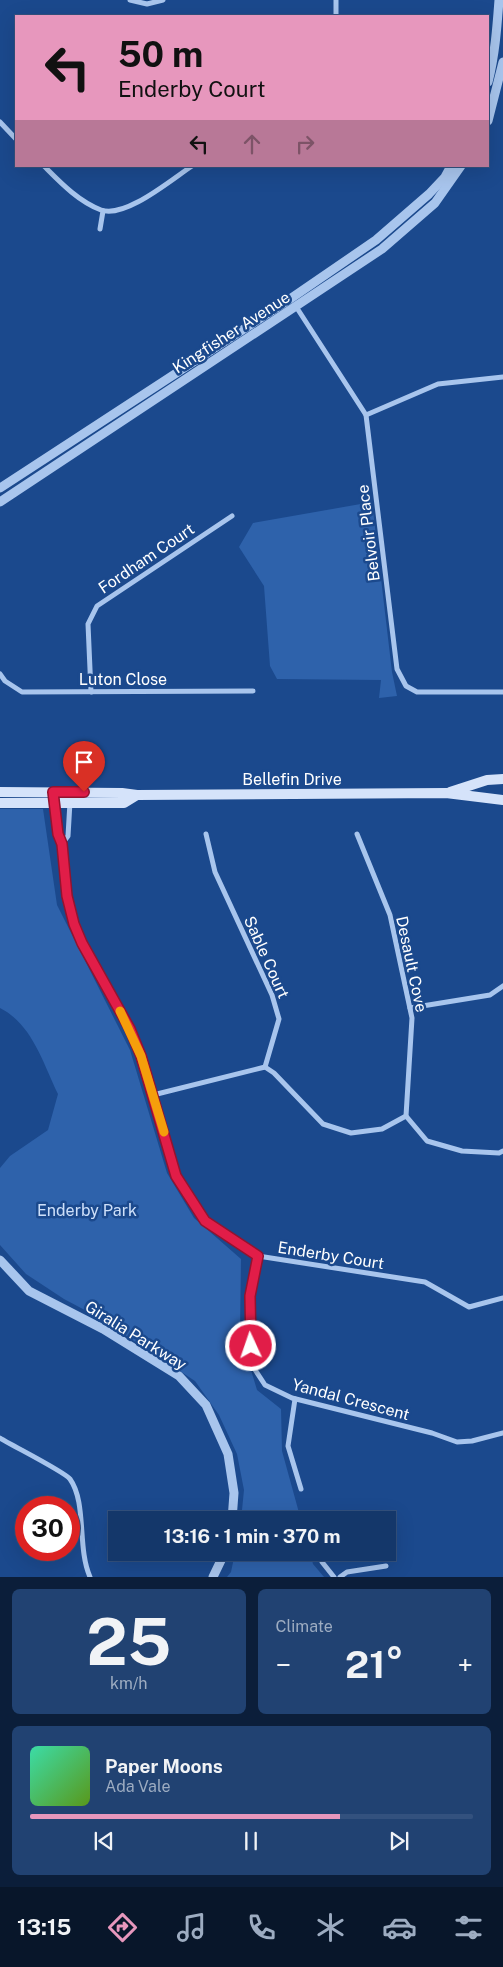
<!DOCTYPE html>
<html lang="en">
<head>
<meta charset="utf-8">
<style>
	:root { --surface:#14376a; --page:#214272; --text:#f1f3f6; --muted:#9dacc1; --line:#33517e; --accent:#e797bd }
	body { margin:0; font-family:"Public Sans",sans-serif; background:var(--page); color:var(--text); height:100vh; display:flex; flex-direction:column; font-size:19px; white-space:nowrap }
	* { box-sizing:border-box; margin:0 }
	p { font-size:16px; color:var(--muted) }
	.icon { flex:none; width:28px; height:28px; fill:none; stroke:currentColor; stroke-width:2; stroke-linecap:round; stroke-linejoin:round }
	.map { position:relative; height:1577px; overflow:hidden }
	.drawer { display:flex; flex-direction:column; gap:12px; padding:12px; background:#0b1e3a; flex:1 }
	.drawer>* { flex:none }
	.guide { position:absolute; left:15px; top:15px; width:474px; height:152px; border-radius:0px; box-shadow:0 5px 20px #0002,0 0 0 1px var(--line); background:#e797bd; color:#111; overflow:hidden }
	.speed { position:absolute; left:15px; top:1496px; display:flex; gap:10px; font-size:25px; font-weight:700; text-align:center }
	.speed>* { display:grid; place-content:center; width:65px; height:65px; border-radius:50%; background:var(--surface); box-shadow:0 5px 20px #0002,0 0 0 1px var(--line); line-height:1 }
	.speed .limit { border:8px solid #d22; background:#fff; color:#111 }
	.pin { position:absolute; display:grid; place-items:center; width:42px; height:42px; color:#fff; margin:-51px -21px; border-radius:50% 50% 50% 0; rotate:-45deg; box-shadow:0 0 5px #0007 }
	.pin .icon { rotate:45deg }
	.me { position:absolute; width:55px; margin:-28px; rotate:357deg; stroke-linejoin:round; filter:drop-shadow(0 0 4px #0008) }
	.turn { display:flex; align-items:center; gap:18px; height:105px; padding:0 20px; font-size:22px }
	.turn .icon { width:65px; height:65px; stroke-width:2.5 }
	.turn b { display:block; font-size:35px; line-height:42px }
	.lanes { display:flex; align-items:center; height:48px; padding:0 20px; background:#0003; justify-content:center; gap:25px; direction:ltr }
	.lanes .off { opacity:.35 }
	.big { font-size:38px; font-weight:700; line-height:1.1 }
	.drawer .tile { flex:1; display:flex; flex-direction:column; justify-content:center; gap:8px; min-width:0; padding:0 18px; border-radius:8px; background:var(--page) }
	.drawer .dial { align-items:center; gap:0 }
	.dial b { font-size:65px; line-height:1 }
	.song { display:flex; align-items:center; gap:15px }
	.cover { width:60px; height:60px; border-radius:8px; background:linear-gradient(135deg,hsl(160 70% 55%),hsl(90 70% 35%)) }
	.played { height:5px; border-radius:2px; background:linear-gradient(90deg,var(--accent) 70%,var(--line) 70%) }
	.keys { display:flex; justify-content:space-around; direction:ltr }
	.heat { display:flex; justify-content:space-between; align-items:center; font-size:28px; direction:ltr }
	.drawer .tiles { flex:1; display:grid; gap:12px; grid-template-columns:1fr 1fr }
	.tile:last-child { grid-column:span 2 }
	.trip { position:absolute; left:108px; top:1511px; width:288px; height:50px; border-radius:0px; background:var(--surface); box-shadow:0 5px 20px #0002,0 0 0 1px var(--line); font-weight:700; line-height:50px; text-align:center }
	.menu { display:flex; height:80px; justify-content:space-around; align-items:center; background:#08162a; color:var(--muted) }
	.menu .icon { width:35px; height:35px }
	.menu .selected { color:var(--accent) }
	.menu b { font-size:22px; color:var(--text) }
	.map>svg:first-child { display:block }
	.green { fill:#2e62ab }
	.lines { fill:none; stroke-linecap:round; stroke-linejoin:round }
	.minor { stroke:#a8c5ed; stroke-width:5 }
	.tertiary { stroke:#a8c5ed; stroke-width:9 }
	.secondary { stroke:#d5e3fa; stroke-width:10 }
	.route-casing { stroke:#92132f; stroke-width:12 }
	.route { stroke:#e11d48; stroke-width:9 }
	.slow { stroke:#f59e0b; stroke-width:9 }
	.labels { text-anchor:middle; stroke-width:5; stroke-linejoin:round; paint-order:stroke }
	.street-label { font-size:16px; fill:#fff; stroke:#1b498d }
	.park-label { font-size:16px; fill:#cee0fa; stroke:#1b498d }
</style>
</head>
<body>
<div class="map">
<svg width="503" height="1577" viewBox="0 0 503 1577">
	<rect width="100%" height="100%" fill="#1b498d"/>
	<g class="green">
		<polygon points="372,502 392,672 397,696 379,698 381,680 277,679 270,666 264,586 239,547 253,523"/>
		<path d="M0 809H43L57 905 130 1050 167 1173 194 1218 241 1259 240 1333 257 1390 281 1409 282 1451 301 1520H241L244 1490 237 1454 219 1415 195 1381 96 1316 64 1299 26 1274 0 1245V1168L10 1156 48 1130 58 1094C43 1063 32 1024 0 1008Z"/>
		<polygon points="235,1553 310,1553 313,1564 324,1577 227,1577 231,1572"/>
	</g>
	<g class="lines">
		<g class="minor">
			<polyline points="130,0 147,4 163,0"/>
			<polyline points="336,16 336,0"/>
			<polyline points="0,122 16,139"/>
			<path d="M44 166C61 183 78 201 101 210 125 219 172 179 192 166"/>
			<polyline points="100,229 103,211"/>
			<polyline points="295,305 366,415 397,669 406,686 417,692 503,692"/>
			<polyline points="366,415 438,384 503,377"/>
			<polyline points="0,674 5,681 22,692 253,691"/>
			<polyline points="91,692 88,624 97,606 232,516"/>
			<polyline points="54,801 58,834 62,844 67,896 74,924 82,943 130,1029 141,1056 176,1176 205,1221 258,1256 425,1282 469,1307 503,1298"/>
			<polyline points="62,844 68,836 70,802"/>
			<polyline points="410,1008 490,995 503,986"/>
			<polyline points="265,1067 274,1073 323,1124 351,1133 382,1129 406,1116 412,1018 390,915 357,834"/>
			<polyline points="153,1095 265,1067 279,1019 272,995 215,872 206,834"/>
			<polyline points="406,1116 427,1141 462,1151 499,1153 503,1151"/>
			<polyline points="258,1256 249,1296 249,1326 252,1365 265,1385 292,1398 432,1433 457,1442 472,1441 503,1433"/>
			<polyline points="295,1399 288,1446 301,1489"/>
			<path d="M0 1438C11 1445 65 1472 70 1479 87 1503 77 1548 90 1577"/>
			<polyline points="308,1514 310,1520"/>
			<polyline points="320,1552 322,1562 334,1577"/>
			<polyline points="340,1577 347,1572 386,1566"/>
		</g>
		<g class="tertiary">
			<path d="M488 82C495 55 497 27 499 0"/>
			<polyline points="488,121 503,62"/>
			<polyline points="0,488 290,299 376,240 429,194 445,177 451,166"/>
			<polyline points="0,502 382,249 435,203 461,166"/>
			<polyline points="0,1260 29,1291 103,1329 179,1376 206,1405 228,1454 234,1493 232,1520"/>
			<polyline points="213,1577 225,1552"/>
		</g>
		<g class="secondary">
			<polyline points="0,792 122,793 137,795 446,793 503,800"/>
			<polyline points="450,792 487,780 503,779"/>
			<polyline points="0,803 124,803 137,795"/>
		</g>
	</g>
	<g class="lines">
		<defs>
			<polyline id="route" points="84,792 53,792 58,834 62,844 67,896 74,924 82,943 130,1029 141,1056 176,1176 205,1221 258,1256 250,1296 251,1346"/>
		</defs>
		<use href="#route" class="route-casing"/>
		<use href="#route" class="route"/>
		<polyline class="slow" points="120,1011 141,1056 164,1132"/>
	</g>
	<g class="labels">
		<g class="street-label">
			<text transform="translate(231 332) rotate(-33)" y="6">Kingfisher Avenue</text>
			<text transform="translate(368 533) rotate(-97)" y="6">Belvoir Place</text>
			<text transform="translate(146 558) rotate(-34)" y="6">Fordham Court</text>
			<text x="123" y="685">Luton Close</text>
			<text x="292" y="785">Bellefin Drive</text>
			<text transform="translate(267 957) rotate(66)" y="6">Sable Court</text>
			<text transform="translate(412 964) rotate(78)" y="6">Desault Cove</text>
			<text transform="translate(331 1255) rotate(9)" y="6">Enderby Court</text>
			<text transform="translate(136 1335) rotate(32)" y="6">Giralia Parkway</text>
			<text transform="translate(351 1399) rotate(15)" y="6">Yandal Crescent</text>
		</g>
		<g class="park-label">
			<text x="87" y="1216">Enderby Park</text>
		</g>
	</g>
</svg>
<div class="speed"><div class="limit">30</div></div>
<div class="pin" style="left:84px;top:792px;background:#d93025"><svg class="icon" aria-label="arrive" viewBox="0 0 24 24"><path d="M6 21V4h12l-3 4 3 4H6"/></svg></div>
<svg class="me" style="left:251px;top:1346px" viewBox="-20 -20 40 40"><circle r="17" fill="#e11d48" stroke="#fff" stroke-width="3"/><path d="M0-11L8 9 0 5-8 9z" fill="#fff"/></svg>
<div class="trip">13:16 · 1 min · 370 m</div>
<div class="guide">
<div class="turn"><svg class="icon" aria-label="left" viewBox="0 0 24 24"><path d="M17 20v-9H6M10 6l-5 5 5 5"/></svg><div><b>50 m</b>Enderby Court</div></div>
<div class="lanes"><svg class="icon" aria-label="left" viewBox="0 0 24 24"><path d="M17 20v-9H6M10 6l-5 5 5 5"/></svg><svg class="icon off" aria-label="ahead" viewBox="0 0 24 24"><path d="M12 20V5M6 11l6-6 6 6"/></svg><svg class="icon off" aria-label="right" viewBox="0 0 24 24"><path d="M7 20v-9h11M14 6l5 5-5 5"/></svg></div>
</div>
</div>
<section class="drawer">
<div class="tiles">
<div class="tile dial"><b>25</b><p>km/h</p></div>
<div class="tile"><p>Climate</p>
<div class="heat"><a>−</a><b class="big">21°</b><a>+</a></div>
</div>
<div class="tile">
<div class="song"><i class="cover"></i><div><b>Paper Moons</b><p>Ada Vale</p></div></div>
<div class="played"></div>
<div class="keys"><svg class="icon" aria-label="previous" viewBox="0 0 24 24"><path d="M18 5L8 12l10 7zM5 5v14"/></svg><svg class="icon" aria-label="pause" viewBox="0 0 24 24"><path d="M8 5v14M16 5v14"/></svg><svg class="icon" aria-label="next" viewBox="0 0 24 24"><path d="M6 5l10 7-10 7zM19 5v14"/></svg></div>
</div>
</div>
</section>
<nav class="menu">
<b>13:15</b>
<svg class="icon selected" aria-label="directions" viewBox="0 0 24 24"><path d="M12 3l9 9-9 9-9-9zM9 14v-3h6M13 9l2 2-2 2"/></svg>
<svg class="icon" aria-label="music" viewBox="0 0 24 24"><path d="M9 18V5l10-2v13"/><circle cx="6" cy="18" r="3"/><circle cx="16" cy="16" r="3"/></svg>
<svg class="icon" aria-label="phone" viewBox="0 0 24 24"><path d="M5 4h4l2 5-3 2q2 4 5 5l2-3 5 2v4C11 20 4 13 5 4z"/></svg>
<svg class="icon" aria-label="climate" viewBox="0 0 24 24"><path d="M12 3v18M4 7l16 10M4 17L20 7"/></svg>
<svg class="icon" aria-label="car" viewBox="0 0 24 24"><path d="M5 17H2v-5l4-1 3-4h7l3 4 3 1v5h-3M9 17h6M6 11h13"/><circle cx="7" cy="17" r="2"/><circle cx="17" cy="17" r="2"/></svg>
<svg class="icon" aria-label="filters" viewBox="0 0 24 24"><path d="M4 7h16M4 17h16"/><circle cx="9" cy="7" r="2"/><circle cx="15" cy="17" r="2"/></svg>
</nav>
</body>
</html>
